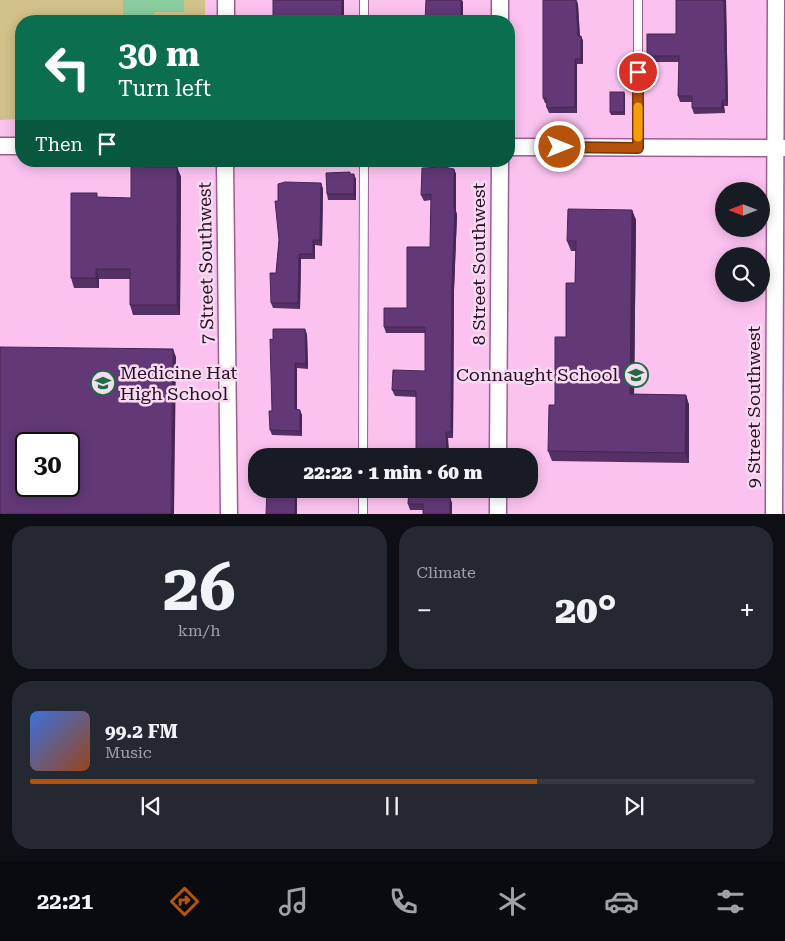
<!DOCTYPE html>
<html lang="en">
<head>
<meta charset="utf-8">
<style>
	:root { --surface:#171b24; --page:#242831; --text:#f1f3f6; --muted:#9ea1a6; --line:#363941; --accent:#b45309 }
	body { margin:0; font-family:"Roboto Serif",serif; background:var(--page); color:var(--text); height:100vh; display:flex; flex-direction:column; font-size:19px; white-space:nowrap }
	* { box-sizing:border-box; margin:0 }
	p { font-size:16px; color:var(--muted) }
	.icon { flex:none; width:28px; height:28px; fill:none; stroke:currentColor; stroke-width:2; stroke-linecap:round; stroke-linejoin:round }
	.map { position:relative; height:514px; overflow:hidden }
	.sheet { display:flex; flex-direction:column; gap:12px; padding:12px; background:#0d0f14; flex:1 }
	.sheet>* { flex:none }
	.top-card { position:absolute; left:15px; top:15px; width:500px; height:152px; border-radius:20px; box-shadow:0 2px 12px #0003; background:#0b6e4f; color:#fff; overflow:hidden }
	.needle { width:32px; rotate:270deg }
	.tools { position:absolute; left:715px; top:182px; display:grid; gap:10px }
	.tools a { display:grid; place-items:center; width:55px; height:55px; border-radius:50%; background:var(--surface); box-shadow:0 2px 12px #0003; font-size:25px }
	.speed { position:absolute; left:15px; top:432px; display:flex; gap:10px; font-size:25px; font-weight:700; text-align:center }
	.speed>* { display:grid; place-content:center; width:65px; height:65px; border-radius:50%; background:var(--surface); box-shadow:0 2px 12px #0003; line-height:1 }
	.speed .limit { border:2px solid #111; border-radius:8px; background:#fff; color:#111 }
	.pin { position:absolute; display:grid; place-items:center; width:42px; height:42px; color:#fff; margin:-21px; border:2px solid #fff; border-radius:50%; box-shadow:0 1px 5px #0007 }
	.me { position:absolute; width:55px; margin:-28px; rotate:90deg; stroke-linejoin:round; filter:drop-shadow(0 0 4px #0008) }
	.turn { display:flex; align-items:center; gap:18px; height:105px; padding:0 20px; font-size:22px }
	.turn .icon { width:65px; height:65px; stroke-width:2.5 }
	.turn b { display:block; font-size:35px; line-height:42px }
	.then { display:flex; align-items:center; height:48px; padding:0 20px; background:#0003; gap:10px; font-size:19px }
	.big { font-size:38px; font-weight:800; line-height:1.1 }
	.sheet .tile { flex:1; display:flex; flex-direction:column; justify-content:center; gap:8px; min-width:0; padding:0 18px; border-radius:20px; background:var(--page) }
	.sheet .dial { align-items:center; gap:0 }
	.dial b { font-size:65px; line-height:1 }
	.song { display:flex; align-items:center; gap:15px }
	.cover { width:60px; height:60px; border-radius:8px; background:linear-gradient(135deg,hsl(220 70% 55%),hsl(20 70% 35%)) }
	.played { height:5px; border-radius:2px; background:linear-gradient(90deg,var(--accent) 70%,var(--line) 70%) }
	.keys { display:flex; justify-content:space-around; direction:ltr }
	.heat { display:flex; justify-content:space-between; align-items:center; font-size:28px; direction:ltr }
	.sheet .tiles { flex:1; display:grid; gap:12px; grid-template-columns:1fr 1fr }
	.tile:last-child { grid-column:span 2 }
	.trip { position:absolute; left:248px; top:448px; width:290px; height:50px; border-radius:20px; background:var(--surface); box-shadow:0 2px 12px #0003; font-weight:800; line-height:50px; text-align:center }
	.menu { display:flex; height:80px; justify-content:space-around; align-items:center; background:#090b0e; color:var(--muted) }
	.menu .icon { width:35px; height:35px }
	.menu .on { color:var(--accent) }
	.menu b { font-size:22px; color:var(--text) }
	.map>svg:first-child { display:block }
	.green { fill:#d1c18a }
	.water { fill:#8bcc9f }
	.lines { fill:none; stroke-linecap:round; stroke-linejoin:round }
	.lane-casing { stroke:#9d5e92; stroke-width:10 }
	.street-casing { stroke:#9d5e92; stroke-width:19 }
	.lane { stroke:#fff; stroke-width:8 }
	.street { stroke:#fff; stroke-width:16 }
	.wall { fill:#543065 }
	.shaded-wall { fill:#452753 }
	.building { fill:#623876; stroke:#452753; fill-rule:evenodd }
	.route-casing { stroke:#753606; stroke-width:12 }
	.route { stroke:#b45309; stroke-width:9 }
	.slow { stroke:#f59e0b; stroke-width:9 }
	.labels { text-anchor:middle; stroke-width:5; stroke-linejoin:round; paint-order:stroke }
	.street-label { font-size:18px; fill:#270e23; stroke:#f7daf1 }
	.poi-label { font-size:18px; fill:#270e23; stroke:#f7daf1; text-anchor:start }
</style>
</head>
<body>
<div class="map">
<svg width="785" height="514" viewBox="0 0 785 514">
	<rect width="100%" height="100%" fill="#fbc2ef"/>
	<polygon class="green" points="0,0 205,0 205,21 21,21 21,119 0,120"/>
	<polygon class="water" points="123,0 184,0 184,12 154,12 154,21 123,21"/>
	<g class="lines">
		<defs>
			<g id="lane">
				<polyline points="638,0 638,147"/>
				<polyline points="364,21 364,0"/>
				<polyline points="363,456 364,161"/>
				<polyline points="363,514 363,489"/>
			</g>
			<g id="street">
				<polyline points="226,21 226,0"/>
				<polyline points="500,21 500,0"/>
				<polyline points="0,146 21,146"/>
				<polyline points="509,147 784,148"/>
				<polyline points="225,161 229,514"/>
				<polyline points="498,456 500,161"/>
				<polyline points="498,514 498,489"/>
				<polyline points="774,514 776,0"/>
			</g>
		</defs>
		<use href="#lane" class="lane-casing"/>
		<use href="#street" class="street-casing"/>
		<use href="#lane" class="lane"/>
		<use href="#street" class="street"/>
	</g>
	<g class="wall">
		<polygon points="273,0 344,0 344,21 274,21 273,18"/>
		<polygon points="577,0 578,5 580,36 581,36 583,41 583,64 577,64 577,113 549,113 547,108 546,103 545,103 543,98"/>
		<polygon points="726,0 728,106 724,106 725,113 694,114 692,108 692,102 680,102 678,96 679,62 649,62 647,56 676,34"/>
		<polygon points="624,92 625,95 625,115 611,115 610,112"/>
		<polygon points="146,167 177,167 181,177 180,315 133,315 130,305 130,279 99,279 99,288 74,288 71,278 99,197 131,198"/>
		<polygon points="454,169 456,174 456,211 457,215 454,290 453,438 448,438 449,456 416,456 416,397 395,396 392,390 425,371 425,333 386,333 384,327 407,308 430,247 431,200 424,201 421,195"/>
		<polygon points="350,174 356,179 356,200 328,200 327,194"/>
		<polygon points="321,183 323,189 322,246 315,245 315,259 301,259 300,309 273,308 271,303 276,273 279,240 278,201"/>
		<polygon points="632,210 636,220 634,394 686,395 689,405 689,463 552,461 548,451 555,405 575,283 576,251 571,251 567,241"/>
		<polygon points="307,334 308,369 297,368 297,409 302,415 302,436 272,435 270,430 272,411"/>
		<polygon points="409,489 448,489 447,497 452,503 423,510 410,510 408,504"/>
	</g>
	<g class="shaded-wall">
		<polygon points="342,0 344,0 344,21 342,17"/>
		<polygon points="461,0 462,0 463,2 463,21 461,21"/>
		<polygon points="576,0 578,5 580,41 578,36"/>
		<polygon points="724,0 726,0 728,106 726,100"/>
		<polygon points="581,36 583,41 583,64 581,59"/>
		<polygon points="575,59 577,64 577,113 575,107"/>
		<polygon points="624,92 625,95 625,115 624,112"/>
		<polygon points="722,100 724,106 725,113 722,108"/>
		<polygon points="177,167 181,177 180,315 177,305"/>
		<polygon points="454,169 456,174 456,211 457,215 454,290 453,438 451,432"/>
		<polygon points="354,174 356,179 356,200 354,194"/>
		<polygon points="321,183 323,189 322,246 320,240"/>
		<polygon points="632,210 636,220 634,404 630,394"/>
		<polygon points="313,240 315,245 315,259 313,254"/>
		<polygon points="299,254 301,259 300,309 298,303"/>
		<polygon points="96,269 99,279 99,288 96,278"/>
		<polygon points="305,329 307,334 308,369 306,364"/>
		<polygon points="173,349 176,357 174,514 171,514"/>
		<polygon points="295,363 297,368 297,415 295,409"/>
		<polygon points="686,395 689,405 689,463 685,453"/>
		<polygon points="300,410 302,415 302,436 300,431"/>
		<polygon points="446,432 448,438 449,456 447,456"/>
		<polygon points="445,489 448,489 447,503 445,497"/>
		<polygon points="295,492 297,498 297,514 295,514"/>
		<polygon points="450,497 452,503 452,514 450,514"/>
	</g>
	<g class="building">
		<polygon points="273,0 342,0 342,17 340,17 340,21 277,21 277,18 273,18"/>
		<polygon points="426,0 461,0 461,21 425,21"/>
		<polygon points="543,0 576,0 578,36 581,36 581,59 575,59 575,107 547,108 546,98 543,98"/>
		<polygon points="676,0 724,0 726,100 722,100 722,108 692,108 692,96 678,96 679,56 647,56 647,34 676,34"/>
		<rect x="610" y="92" width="14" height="20"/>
		<polygon points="131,163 145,163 145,167 177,167 177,305 130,305 130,269 96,269 96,278 71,278 71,193 97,193 97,197 131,198"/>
		<polygon points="444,167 454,169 454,209 455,209 452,285 451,432 446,432 447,456 416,456 416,391 392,390 393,370 425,371 425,327 384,327 384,308 407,308 407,247 430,247 431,194 421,195 422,168"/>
		<polygon points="350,172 350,174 354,174 354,194 327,194 326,173"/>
		<polygon points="285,182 321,183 320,240 313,240 313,254 299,254 298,303 271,303 270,273 276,273 279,240 275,201 278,201 278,184"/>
		<polygon points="568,209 632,210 630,394 686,395 685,453 548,451 549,405 555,405 555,337 566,337 566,283 575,283 576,241 567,241"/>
		<polygon points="273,329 305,329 306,364 295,363 295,409 300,410 300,431 270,430 269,411 272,411 270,339 273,340"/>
		<path d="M0 347 173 349 171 514H0ZM26 444H69V486H26Z"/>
		<polygon points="267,489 289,489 289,492 295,492 295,514 266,514"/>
		<polygon points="409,489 445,489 445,497 450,497 450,514 423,514 423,504 408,504"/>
	</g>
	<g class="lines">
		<defs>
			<polyline id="route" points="560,147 638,148 638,72"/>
		</defs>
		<use href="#route" class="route-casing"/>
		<use href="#route" class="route"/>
		<polyline class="slow" points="638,107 638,137"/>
	</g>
	<defs>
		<symbol id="school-ring" viewBox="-11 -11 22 22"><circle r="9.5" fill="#f7daf1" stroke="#1b6d3f" stroke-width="1.5"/><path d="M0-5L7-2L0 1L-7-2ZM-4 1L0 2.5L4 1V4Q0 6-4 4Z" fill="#1b6d3f"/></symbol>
	</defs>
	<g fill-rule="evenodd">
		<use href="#school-ring" x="622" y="361" width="28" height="28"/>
		<use href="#school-ring" x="89" y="369" width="28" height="28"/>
	</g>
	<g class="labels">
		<g class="street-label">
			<text transform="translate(206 263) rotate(-91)" y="6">7 Street Southwest</text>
			<text transform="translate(479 264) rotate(-90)" y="6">8 Street Southwest</text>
			<text transform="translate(754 407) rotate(-90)" y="6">9 Street Southwest</text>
		</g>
		<g class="poi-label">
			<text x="120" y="379">Medicine Hat<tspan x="120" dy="21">High School</tspan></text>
			<text x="618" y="381" text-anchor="end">Connaught School</text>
		</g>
	</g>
</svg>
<div class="tools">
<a><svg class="needle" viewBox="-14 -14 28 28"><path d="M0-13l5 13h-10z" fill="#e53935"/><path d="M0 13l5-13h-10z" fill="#9ea1a6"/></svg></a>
<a><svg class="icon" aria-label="search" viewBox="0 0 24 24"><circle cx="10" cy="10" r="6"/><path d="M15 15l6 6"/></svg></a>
</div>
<div class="speed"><div class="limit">30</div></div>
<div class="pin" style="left:638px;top:72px;background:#d93025"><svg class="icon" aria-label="arrive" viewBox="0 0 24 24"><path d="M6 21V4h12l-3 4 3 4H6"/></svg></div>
<svg class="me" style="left:560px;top:147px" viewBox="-20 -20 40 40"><circle r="17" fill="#b45309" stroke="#fff" stroke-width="3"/><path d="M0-11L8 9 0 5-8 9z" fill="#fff"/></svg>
<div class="trip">22:22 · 1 min · 60 m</div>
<div class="top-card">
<div class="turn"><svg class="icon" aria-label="left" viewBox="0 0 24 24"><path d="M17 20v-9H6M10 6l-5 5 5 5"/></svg><div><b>30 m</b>Turn left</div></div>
<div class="then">Then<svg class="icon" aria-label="arrive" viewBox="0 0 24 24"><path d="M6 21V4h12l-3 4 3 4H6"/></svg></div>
</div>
</div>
<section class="sheet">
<div class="tiles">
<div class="tile dial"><b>26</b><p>km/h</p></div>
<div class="tile"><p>Climate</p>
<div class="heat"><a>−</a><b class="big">20°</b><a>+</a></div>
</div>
<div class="tile">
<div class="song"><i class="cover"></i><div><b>99.2 FM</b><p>Music</p></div></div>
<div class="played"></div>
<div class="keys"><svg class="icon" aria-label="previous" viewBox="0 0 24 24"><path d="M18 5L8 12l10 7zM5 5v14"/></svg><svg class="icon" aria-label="pause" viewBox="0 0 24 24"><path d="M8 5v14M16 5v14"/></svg><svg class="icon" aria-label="next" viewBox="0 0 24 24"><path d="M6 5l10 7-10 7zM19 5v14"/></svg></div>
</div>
</div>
</section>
<nav class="menu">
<b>22:21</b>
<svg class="icon on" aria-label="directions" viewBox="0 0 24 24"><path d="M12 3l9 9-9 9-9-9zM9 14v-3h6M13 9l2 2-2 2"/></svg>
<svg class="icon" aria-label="music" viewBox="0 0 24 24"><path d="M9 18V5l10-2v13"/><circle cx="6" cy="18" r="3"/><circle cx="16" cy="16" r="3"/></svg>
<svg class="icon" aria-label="phone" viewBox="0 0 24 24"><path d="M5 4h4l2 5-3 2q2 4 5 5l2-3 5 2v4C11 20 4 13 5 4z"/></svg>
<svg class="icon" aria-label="climate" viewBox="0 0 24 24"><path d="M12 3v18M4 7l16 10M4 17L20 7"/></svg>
<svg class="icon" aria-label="car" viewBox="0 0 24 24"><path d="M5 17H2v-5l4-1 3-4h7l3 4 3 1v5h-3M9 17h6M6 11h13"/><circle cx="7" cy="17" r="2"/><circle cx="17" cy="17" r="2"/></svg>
<svg class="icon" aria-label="filters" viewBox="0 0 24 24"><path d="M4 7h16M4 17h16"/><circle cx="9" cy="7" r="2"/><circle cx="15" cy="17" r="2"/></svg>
</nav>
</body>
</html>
